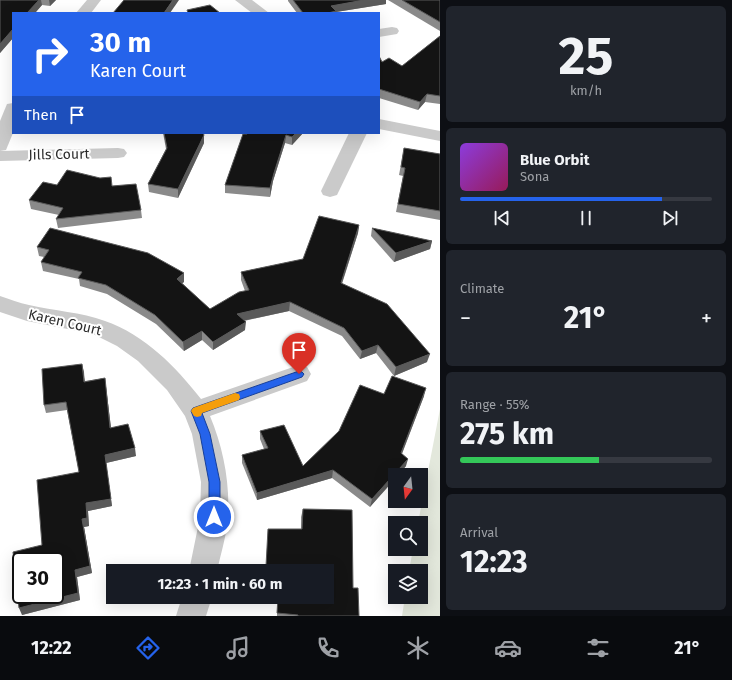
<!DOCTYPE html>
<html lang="en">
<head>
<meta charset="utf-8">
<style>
	:root { --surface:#171b24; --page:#20242c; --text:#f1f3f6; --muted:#9ea1a6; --line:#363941; --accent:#2563eb }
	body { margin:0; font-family:"Fira Sans",sans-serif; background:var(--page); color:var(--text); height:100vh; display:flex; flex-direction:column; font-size:15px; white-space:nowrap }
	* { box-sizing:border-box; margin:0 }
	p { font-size:13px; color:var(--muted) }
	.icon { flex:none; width:22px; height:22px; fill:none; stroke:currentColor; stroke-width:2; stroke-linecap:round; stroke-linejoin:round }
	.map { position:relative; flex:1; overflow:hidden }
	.sheet { display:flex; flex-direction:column; gap:6px; padding:6px; background:#0d0f14; width:292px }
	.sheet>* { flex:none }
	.top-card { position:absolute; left:12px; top:12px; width:368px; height:122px; border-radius:0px; box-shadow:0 4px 16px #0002; background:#2563eb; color:#fff; overflow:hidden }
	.needle { width:26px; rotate:195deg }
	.buttons { position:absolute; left:388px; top:468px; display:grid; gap:8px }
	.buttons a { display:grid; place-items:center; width:40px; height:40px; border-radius:0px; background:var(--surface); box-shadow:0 4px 16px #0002; font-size:20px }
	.speed { position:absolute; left:12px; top:552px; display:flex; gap:8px; font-size:20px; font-weight:700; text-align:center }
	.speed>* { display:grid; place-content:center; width:52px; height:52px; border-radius:50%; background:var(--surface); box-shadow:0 4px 16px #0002; line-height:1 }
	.speed .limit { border:2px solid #111; border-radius:6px; background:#fff; color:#111 }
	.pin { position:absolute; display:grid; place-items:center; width:34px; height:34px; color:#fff; margin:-41px -17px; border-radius:50% 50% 50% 0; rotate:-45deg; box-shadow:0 0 4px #0007 }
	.pin .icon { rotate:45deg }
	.me { position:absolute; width:44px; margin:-22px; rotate:0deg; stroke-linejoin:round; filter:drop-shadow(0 0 3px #0008) }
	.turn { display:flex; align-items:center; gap:14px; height:84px; padding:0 12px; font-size:18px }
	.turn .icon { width:52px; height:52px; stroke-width:2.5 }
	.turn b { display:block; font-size:28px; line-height:34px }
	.then { display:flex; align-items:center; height:38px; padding:0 12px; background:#0003; gap:8px; font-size:15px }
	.big { font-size:30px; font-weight:700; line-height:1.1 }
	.sheet .widget { flex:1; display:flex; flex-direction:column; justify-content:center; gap:6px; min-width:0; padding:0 14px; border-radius:6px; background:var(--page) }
	.sheet .dial { align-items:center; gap:0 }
	.dial b { font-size:52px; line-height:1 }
	.song { display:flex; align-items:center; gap:12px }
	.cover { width:48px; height:48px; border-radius:6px; background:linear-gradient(135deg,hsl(270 70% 55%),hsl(330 70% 35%)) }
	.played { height:4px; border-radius:2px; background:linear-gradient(90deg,var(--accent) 80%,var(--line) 80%) }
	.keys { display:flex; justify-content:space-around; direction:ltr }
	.heat { display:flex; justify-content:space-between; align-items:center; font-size:22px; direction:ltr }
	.charge { height:6px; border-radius:3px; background:linear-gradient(90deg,#34c759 55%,var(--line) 0) }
	.trip { position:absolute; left:106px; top:564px; width:228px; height:40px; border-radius:0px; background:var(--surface); box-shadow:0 4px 16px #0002; font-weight:700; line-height:40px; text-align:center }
	.menu { display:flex; height:64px; justify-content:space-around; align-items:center; background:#090b0e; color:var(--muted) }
	.menu .icon { width:28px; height:28px }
	.menu .active { color:var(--accent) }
	.menu b { font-size:18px; color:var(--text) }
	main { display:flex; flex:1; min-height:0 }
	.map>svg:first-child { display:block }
	.green { fill:#e3e8dc }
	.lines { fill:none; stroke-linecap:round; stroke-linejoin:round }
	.minor { fill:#cacaca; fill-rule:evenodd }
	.tertiary { fill:#cacaca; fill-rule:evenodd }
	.wall { fill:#8a8a8a }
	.shaded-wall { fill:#5a5a5a }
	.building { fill:#141414; stroke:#5a5a5a; fill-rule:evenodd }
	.route { fill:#2563eb; stroke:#184099 }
	.slow { fill:#f59e0b }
	.labels { text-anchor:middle; stroke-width:4; stroke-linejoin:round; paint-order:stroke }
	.street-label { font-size:14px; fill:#2d2d2d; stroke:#fff }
</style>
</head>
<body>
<main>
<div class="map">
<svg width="440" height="616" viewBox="0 0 440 616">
	<rect width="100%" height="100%" fill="#fff"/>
	<polygon class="green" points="440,409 440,616 402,616 405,597 421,597 421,571 409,571 413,549 421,549 421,523 418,523"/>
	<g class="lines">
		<g class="minor">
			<polygon points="392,27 397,28 399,31 397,34 379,37 379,29"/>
			<polygon points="349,133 367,133 337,195 330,197 323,195 321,191"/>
			<polygon points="118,148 124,149 127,153 124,157 118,158 0,161 0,151"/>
			<path d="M0 296C10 299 19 303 29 305 54 311 81 312 105 321 145 335 175 366 201 399L299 365 307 367 311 374 307 381 210 416C223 447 230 482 228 516 227 534 221 553 217 571H189L200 517 201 482 192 434 185 416 167 390 138 361 117 346 93 334 27 321 0 312Z"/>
			<polygon points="182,597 212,597 206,616 176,616"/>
		</g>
		<g class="tertiary">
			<polygon points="87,0 101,0 91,13 76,13"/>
			<polygon points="235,0 252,0 269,13 252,13"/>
			<polygon points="13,103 13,133 6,150 0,151 0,121 7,104"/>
			<polygon points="379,119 440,131 440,141 379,129"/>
		</g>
	</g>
	<g class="wall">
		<polygon points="0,0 56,0 50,6 42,5 35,13 13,13 13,38 0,53"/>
		<polygon points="288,0 386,0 386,4 336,12 336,13 297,13 288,1"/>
		<polygon points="388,0 440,0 440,31"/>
		<polygon points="440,36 440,104 425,102 418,110 379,98 379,56 382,62 402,66"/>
		<polygon points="163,133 203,133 204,143 178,198 149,192 148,184 166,149"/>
		<polygon points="303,133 292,145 285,143 273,181 270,197 225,193 225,185 243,134"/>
		<polygon points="404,148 440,154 440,220 396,212 403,176 399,175"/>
		<polygon points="57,185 112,186 141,210 142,218 58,228 56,219 59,215 31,209 29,200"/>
		<polygon points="359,225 358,233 342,284 427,362 394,376 376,353 360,359 342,336 289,311 244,321 245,330 213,350 202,340 184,351 156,324 107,294 80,286 79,279 43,271 41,262 44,257 39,256 37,247 184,282 182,283 210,309 245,291 241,280 241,272 303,259"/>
		<polygon points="372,228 432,241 430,249 394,262 371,236"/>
		<polygon points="82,364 85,381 105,378 111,428 136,456 106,463 112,506 88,511 89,526 84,527 92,573 77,577 80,600 22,615 42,545 79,472 67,410 46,413 44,405"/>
		<polygon points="384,394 424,396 402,454 406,466 398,475 395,475 370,507 332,478 257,500 242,463 242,455 264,449 260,439 260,431 303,466"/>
		<polygon points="303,509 353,588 359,616 277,616 277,597 327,597 327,571 266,571 268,537 301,529 301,517"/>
	</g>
	<g class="shaded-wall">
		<polygon points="39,0 41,0 42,5 35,13 27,13"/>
		<polygon points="49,0 56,0 50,6"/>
		<polygon points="173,0 179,0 170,13 164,13"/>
		<polygon points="364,0 386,0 386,4 336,12 336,13 328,13 331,6"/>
		<polygon points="13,29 13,38 0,53 0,44"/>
		<polygon points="427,94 425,102 418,110 420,102"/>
		<polygon points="296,133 303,133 292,145 292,137"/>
		<polygon points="204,135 204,143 178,198 178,189"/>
		<polygon points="286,135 285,143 273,181 270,197 270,188 274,173"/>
		<polygon points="359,225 358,233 339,292 341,283"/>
		<polygon points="432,241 430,249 394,262 396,253"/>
		<polygon points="184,273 184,282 177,287 177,279"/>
		<polygon points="290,302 289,311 237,322 237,314"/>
		<polygon points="246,322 245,330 213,350 213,342"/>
		<polygon points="202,331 202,340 184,351 183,342"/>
		<polygon points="378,345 376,353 360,359 362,351"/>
		<polygon points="430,354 427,362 394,376 396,367"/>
		<polygon points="82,364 84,372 85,390 84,382"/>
		<polygon points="105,378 106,387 112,436 110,428"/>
		<polygon points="426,388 424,396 399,461 401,453"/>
		<polygon points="135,448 136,456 106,463 112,506 88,511 89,526 84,527 92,573 77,577 80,600 22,615 19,608 82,519 86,503 105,455"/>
		<polygon points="408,459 406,466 398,475 395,475 395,479 370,507 372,499"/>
		<polygon points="333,470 332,478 257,500 257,493"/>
	</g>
	<g class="building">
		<polygon points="0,0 39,0 27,13 13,13 13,29 0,44"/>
		<polygon points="124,0 173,0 164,13 113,13"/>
		<polygon points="293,0 364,0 331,6 336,11 328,13 303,13"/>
		<polygon points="402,0 440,0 440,22"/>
		<polygon points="210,5 220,13 188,13 187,10"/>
		<polygon points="440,36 440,96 427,94 420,102 379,89 379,56 382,62 389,58 402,66"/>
		<polygon points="164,133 203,133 204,135 178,189 148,184 167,148"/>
		<polygon points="248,133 296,133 292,137 286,135 274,173 270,188 225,185 243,134 247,134"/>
		<polygon points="404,148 440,154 440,211 398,204 405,168 401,167"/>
		<polygon points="67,170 100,178 111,177 112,186 136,184 141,210 56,219 63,208 29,200 43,182 57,185"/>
		<polygon points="319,216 359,225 341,283 387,304 430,354 396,367 378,345 362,351 344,328 290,302 237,314 246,322 213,342 202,331 183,342 155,315 106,285 78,278 82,272 41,262 49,250 37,247 50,228 148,253 184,273 177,279 210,309 239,292 249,290 241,272 303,259"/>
		<polygon points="372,228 432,241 396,253"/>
		<path d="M82 364 84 382 105 378 110 428 128 424 135 448 105 455 111 499 86 503 87 518 82 519 90 566 75 570 78 593 19 608 13 552 42 545 37 480 79 472 66 402 44 405 42 369ZM21 561H55V595H21Z"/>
		<polygon points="392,376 426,388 401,453 408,459 372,499 333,470 257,493 242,455 268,448 260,431 284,425 303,466 339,431 360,385 384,394"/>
		<polygon points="303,509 352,510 353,588 358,588 359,616 298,616 298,615 277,613 278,597 327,597 327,571 279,571 279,566 266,566 268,529 302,529"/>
	</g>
	<polygon class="route" points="299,371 302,372 304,374 302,377 202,413 210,434 220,482 220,517 218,521 214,522 210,521 209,517 209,482 200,434 191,411 193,408"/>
	<polygon class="slow" points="235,393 239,394 240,397 239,400 202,413 201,416 197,417 194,416 191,411 193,408"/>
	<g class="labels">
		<g class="street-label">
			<text transform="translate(59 154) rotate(-1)" y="5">Jills Court</text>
			<text transform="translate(65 322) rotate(13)" y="5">Karen Court</text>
		</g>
	</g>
</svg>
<div class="buttons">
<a><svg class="needle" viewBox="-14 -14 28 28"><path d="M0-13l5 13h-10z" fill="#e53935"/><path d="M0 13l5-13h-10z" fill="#9ea1a6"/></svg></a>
<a><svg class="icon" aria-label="search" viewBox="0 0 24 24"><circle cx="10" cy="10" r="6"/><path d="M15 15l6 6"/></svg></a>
<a><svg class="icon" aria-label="layers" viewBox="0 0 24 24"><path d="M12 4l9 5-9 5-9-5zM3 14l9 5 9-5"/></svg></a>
</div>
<div class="speed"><div class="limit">30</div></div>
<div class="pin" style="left:299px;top:374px;background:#d93025"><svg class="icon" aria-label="arrive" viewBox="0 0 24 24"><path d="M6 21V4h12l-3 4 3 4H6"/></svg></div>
<svg class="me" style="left:214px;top:517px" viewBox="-20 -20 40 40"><circle r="17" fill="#2563eb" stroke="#fff" stroke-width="3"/><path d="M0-11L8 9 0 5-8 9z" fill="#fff"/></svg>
<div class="trip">12:23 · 1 min · 60 m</div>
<div class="top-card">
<div class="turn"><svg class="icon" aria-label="right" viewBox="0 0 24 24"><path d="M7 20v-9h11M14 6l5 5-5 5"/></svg><div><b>30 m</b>Karen Court</div></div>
<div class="then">Then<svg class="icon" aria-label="arrive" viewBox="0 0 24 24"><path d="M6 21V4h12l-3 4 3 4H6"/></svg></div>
</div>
</div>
<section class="sheet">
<div class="widget dial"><b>25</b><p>km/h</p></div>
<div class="widget">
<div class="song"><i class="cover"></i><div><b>Blue Orbit</b><p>Sona</p></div></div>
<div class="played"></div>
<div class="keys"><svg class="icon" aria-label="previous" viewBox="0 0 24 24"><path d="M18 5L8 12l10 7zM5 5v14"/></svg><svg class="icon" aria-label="pause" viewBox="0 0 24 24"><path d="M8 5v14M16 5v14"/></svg><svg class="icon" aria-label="next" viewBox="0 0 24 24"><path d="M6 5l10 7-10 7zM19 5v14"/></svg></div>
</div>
<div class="widget"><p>Climate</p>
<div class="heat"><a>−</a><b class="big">21°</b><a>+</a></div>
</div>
<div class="widget"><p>Range · 55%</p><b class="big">275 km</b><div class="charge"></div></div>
<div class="widget"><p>Arrival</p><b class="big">12:23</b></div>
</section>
</main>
<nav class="menu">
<b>12:22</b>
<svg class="icon active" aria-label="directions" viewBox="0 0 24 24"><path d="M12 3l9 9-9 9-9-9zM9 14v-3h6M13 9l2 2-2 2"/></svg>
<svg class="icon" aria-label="music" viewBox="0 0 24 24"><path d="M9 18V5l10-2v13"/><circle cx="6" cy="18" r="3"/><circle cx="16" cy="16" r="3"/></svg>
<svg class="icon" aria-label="phone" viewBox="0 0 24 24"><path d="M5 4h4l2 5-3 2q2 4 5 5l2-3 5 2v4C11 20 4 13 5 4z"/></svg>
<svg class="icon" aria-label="climate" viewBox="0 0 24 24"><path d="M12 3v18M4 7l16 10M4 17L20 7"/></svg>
<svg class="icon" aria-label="car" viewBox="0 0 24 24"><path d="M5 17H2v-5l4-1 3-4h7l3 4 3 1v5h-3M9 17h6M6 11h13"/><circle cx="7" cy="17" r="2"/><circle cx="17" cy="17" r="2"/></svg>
<svg class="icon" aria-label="filters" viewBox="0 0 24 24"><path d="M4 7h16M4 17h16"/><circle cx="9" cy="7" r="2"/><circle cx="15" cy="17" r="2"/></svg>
<b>21°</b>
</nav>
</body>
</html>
